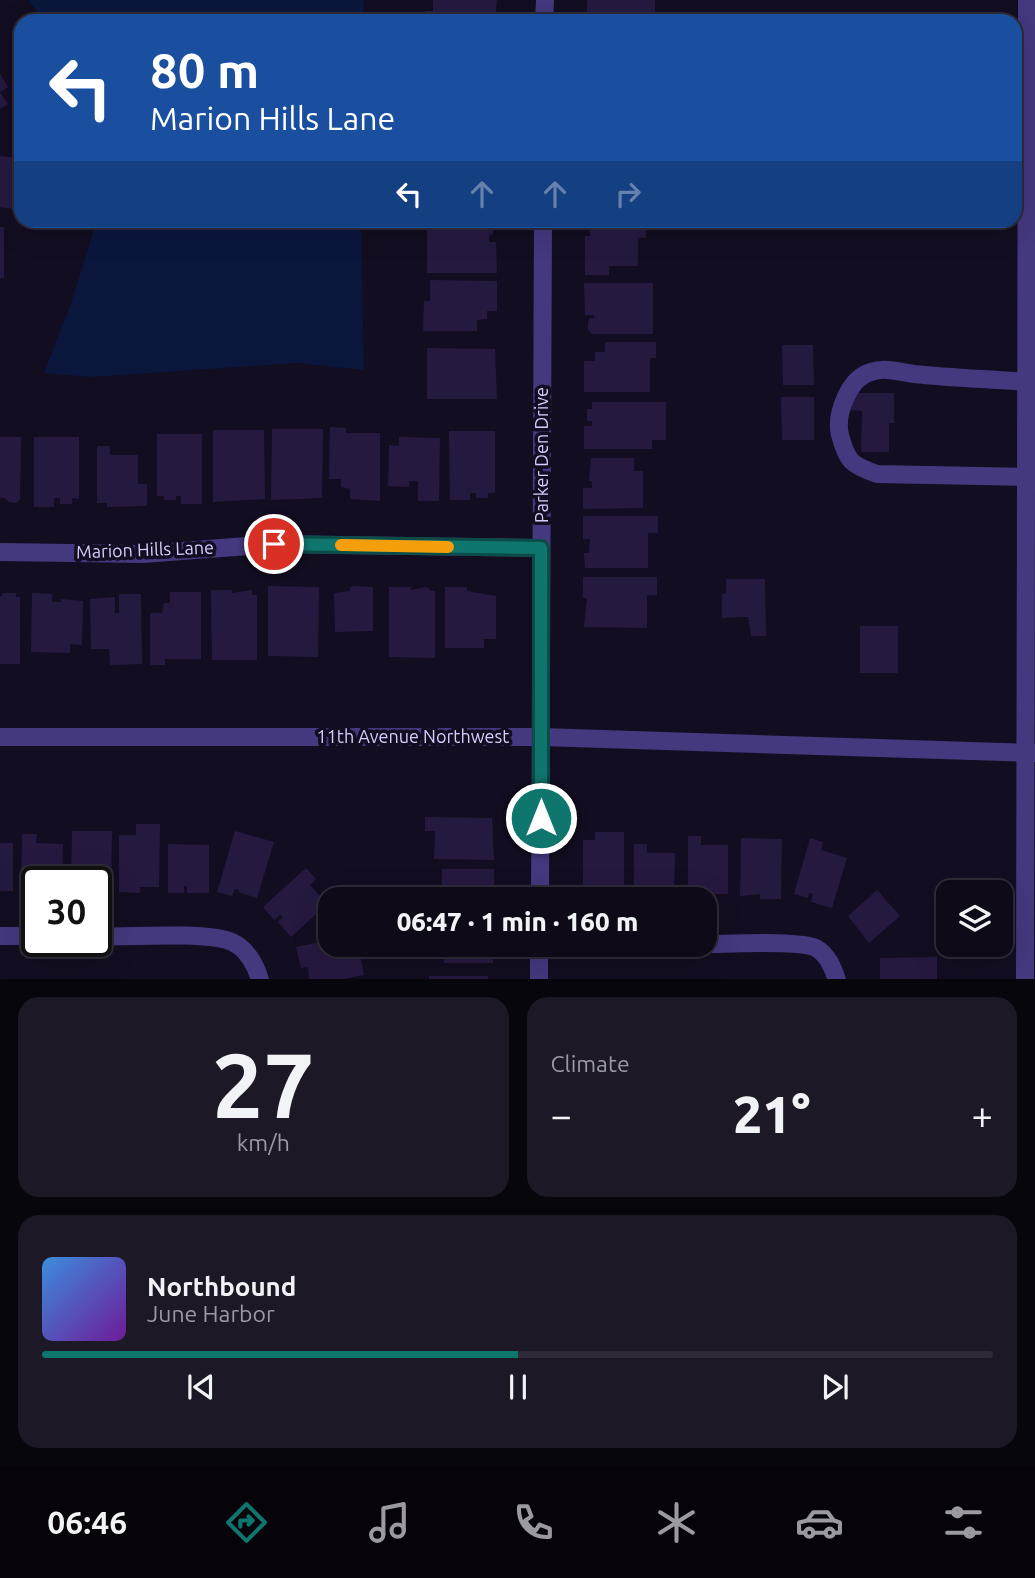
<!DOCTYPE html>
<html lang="en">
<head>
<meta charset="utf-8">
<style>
	:root { --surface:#0e0a18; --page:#1c1825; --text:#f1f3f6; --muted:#9b9aa2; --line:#2e2b37; --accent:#0f766e }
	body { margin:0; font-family:Ubuntu,sans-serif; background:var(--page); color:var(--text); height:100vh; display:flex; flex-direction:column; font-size:26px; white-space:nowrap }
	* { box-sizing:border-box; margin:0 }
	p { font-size:23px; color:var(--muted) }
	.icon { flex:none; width:38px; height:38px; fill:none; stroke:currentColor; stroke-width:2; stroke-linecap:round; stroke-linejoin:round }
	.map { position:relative; height:979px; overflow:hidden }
	.panel { display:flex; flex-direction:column; gap:18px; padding:18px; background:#08060d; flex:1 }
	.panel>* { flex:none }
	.top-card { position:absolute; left:14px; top:14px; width:1008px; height:214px; border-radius:21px; box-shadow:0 7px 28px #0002,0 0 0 2px var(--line); background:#1a4fa0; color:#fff; overflow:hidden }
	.tools { position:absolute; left:936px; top:880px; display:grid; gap:14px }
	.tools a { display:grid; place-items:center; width:77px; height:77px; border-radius:14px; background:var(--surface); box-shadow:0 7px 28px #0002,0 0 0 2px var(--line); font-size:35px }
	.speed { position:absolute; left:21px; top:866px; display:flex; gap:14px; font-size:35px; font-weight:700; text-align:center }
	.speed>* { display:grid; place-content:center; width:91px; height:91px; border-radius:50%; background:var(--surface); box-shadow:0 7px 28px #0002,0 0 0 2px var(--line); line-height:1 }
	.speed .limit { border:4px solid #111; border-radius:10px; background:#fff; color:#111 }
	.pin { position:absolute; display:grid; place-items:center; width:60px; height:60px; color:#fff; margin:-30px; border:4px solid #fff; border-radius:50%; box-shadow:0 2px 7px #0007 }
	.me { position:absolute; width:77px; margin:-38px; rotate:0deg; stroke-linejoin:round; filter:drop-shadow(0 0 5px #0008) }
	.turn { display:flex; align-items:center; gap:24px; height:147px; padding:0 21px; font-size:32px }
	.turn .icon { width:91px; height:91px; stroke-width:2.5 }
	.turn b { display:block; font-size:49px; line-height:60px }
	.lanes { display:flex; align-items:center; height:66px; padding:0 21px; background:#0003; justify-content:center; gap:35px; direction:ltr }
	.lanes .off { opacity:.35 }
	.big { font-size:52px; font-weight:800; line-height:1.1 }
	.panel .tile { flex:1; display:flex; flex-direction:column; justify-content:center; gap:10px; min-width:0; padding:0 24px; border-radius:21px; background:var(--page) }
	.panel .dial { align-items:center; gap:0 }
	.dial b { font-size:91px; line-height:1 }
	.song { display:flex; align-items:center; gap:21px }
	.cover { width:84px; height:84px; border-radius:10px; background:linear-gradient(135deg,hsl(210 70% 55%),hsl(280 70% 35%)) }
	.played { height:7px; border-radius:4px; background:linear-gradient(90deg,var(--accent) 50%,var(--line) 50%) }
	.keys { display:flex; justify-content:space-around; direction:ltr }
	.heat { display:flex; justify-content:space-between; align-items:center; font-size:38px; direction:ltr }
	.panel .tiles { flex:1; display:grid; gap:18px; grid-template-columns:1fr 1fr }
	.tile:last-child { grid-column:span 2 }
	.trip { position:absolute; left:318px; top:887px; width:399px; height:70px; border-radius:21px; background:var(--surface); box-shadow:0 7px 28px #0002,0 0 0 2px var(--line); font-weight:800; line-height:70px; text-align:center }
	.dock { display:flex; height:112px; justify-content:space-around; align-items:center; background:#06040a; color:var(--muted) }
	.dock .icon { width:49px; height:49px }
	.dock .active { color:var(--accent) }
	.dock b { font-size:32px; color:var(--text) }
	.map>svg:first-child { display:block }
	.water { fill:#0a163c }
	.building { fill:#261940 }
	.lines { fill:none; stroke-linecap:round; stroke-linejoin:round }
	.minor { stroke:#44387e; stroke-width:18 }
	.route-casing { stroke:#0a4d48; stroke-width:18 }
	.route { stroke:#0f766e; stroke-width:12 }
	.slow { stroke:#f59e0b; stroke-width:12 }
	.labels { text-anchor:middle; stroke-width:7; stroke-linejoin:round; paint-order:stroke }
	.street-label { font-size:18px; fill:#d8ccfe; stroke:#120d20 }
</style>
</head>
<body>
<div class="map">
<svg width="1035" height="980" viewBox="0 0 1035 980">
	<rect width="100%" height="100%" fill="#120d20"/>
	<g class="water">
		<polygon points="28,0 364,0 363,21 45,21"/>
		<polygon points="97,220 361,221 364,370 297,363 91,377 44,373 71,303"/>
	</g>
	<g class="building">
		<polygon points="433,0 497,0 495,18 500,18 500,21 425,21 425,11 433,11"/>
		<rect x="587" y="0" width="68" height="21"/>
		<polygon points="0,74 8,87 0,92 8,104 0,109"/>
		<polygon points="0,156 19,158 13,209 0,207"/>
		<polygon points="427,222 489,222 493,226 493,233 489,237 489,242 496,242 497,273 427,273"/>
		<polygon points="590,224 646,224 646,238 638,238 638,266 609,266 609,275 585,275 585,236 590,236"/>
		<rect x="0" y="227" width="4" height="51"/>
		<polygon points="430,280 497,281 497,311 487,311 487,319 477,320 477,331 423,331 424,301 430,301"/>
		<polygon points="584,283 653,283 653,334 592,334 588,330 588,322 590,318 594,318 594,315 585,315"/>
		<polygon points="605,342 656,342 656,358 650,358 650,392 584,392 584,361 595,361 595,352 605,352"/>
		<polygon points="782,345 813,345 814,385 783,385"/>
		<polygon points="427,348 495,349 497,399 427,399"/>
		<polygon points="850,393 894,393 894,423 889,423 889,452 861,452 862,411 850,410"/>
		<polygon points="781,397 814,397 814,440 782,440"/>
		<polygon points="592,402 666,402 666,440 652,440 652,449 584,449 584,426 592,426 592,421 587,421 587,409 592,409"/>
		<polygon points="330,427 346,428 346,433 380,433 380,501 350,499 350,489 341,487 341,479 329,479"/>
		<polygon points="272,429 323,429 322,498 271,500"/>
		<polygon points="213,430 264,430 265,499 213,502"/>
		<polygon points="449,431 495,431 495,493 488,493 488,498 476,498 476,493 470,493 470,500 450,500"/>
		<polygon points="157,434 202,434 202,504 181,504 181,496 176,496 176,500 164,500 164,496 157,496"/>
		<polygon points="0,437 21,437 20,499 16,503 9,502 5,498 0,498"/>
		<polygon points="34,437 79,437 79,499 72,498 72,504 60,504 60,498 54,498 54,507 34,507"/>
		<polygon points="399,437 440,438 439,501 418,501 418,481 409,481 409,487 388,486 389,445 399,446"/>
		<polygon points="97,446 110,446 110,455 138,455 138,484 147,484 147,506 107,507 107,503 97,503"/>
		<polygon points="591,458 634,458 634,471 643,471 643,508 583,509 583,488 592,488 592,481 589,481"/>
		<polygon points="583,516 658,516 658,533 648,533 648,568 585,568 584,553 589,553 590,539 583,539"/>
		<polygon points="583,577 657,577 657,595 647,595 647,628 584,627 587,598 583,598"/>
		<polygon points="726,579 765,579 766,636 751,636 748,617 722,618 722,594 726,594"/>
		<polygon points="268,586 319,587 318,657 268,656"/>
		<polygon points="354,586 373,587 373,631 335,632 334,593 350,591 350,587"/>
		<polygon points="389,587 411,587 411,590 426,587 431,591 435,591 435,658 389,657"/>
		<polygon points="445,587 467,587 467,591 496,596 496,639 484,639 484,648 445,648"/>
		<polygon points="211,590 232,590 232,593 252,590 252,595 257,595 257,660 212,660"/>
		<polygon points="170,592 201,592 201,659 165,659 165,665 150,665 150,613 162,613 164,603 170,603"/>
		<polygon points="2,593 16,593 16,597 20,597 20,664 0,664 0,596 2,596"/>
		<polygon points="32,593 52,594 52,602 61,602 61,599 83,601 82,645 70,644 70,653 31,652"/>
		<polygon points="119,594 141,594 142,664 110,665 109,649 91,649 90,599 115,597 115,613 119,613"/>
		<rect x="860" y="626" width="38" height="47"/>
		<polygon points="425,817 492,818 494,860 434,859 435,831 425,831"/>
		<polygon points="136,824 160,824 159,887 140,887 140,893 119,892 119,835 136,835"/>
		<polygon points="72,831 112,831 111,895 96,894 96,882 71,882"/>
		<polygon points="235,831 274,842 257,898 238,892 239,890 235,889 232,896 217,892"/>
		<polygon points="595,832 624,832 624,897 583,895 583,840 595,840"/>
		<polygon points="22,834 37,834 36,843 63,844 62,882 37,882 37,892 21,891"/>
		<polygon points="688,836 701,836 701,845 728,845 728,894 709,894 701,896 701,898 688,898"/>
		<polygon points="741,838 782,839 781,899 760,899 760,894 740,896"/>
		<polygon points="810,838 823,842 821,850 847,858 832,908 811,902 813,894 809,893 808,898 794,894"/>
		<rect x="0" y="843" width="13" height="48"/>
		<polygon points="168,844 209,845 209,893 187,893 187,886 184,886 184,893 168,893"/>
		<polygon points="634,844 647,844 647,853 675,853 674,896 651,898 651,896 634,896"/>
		<polygon points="306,868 316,879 310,885 327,904 291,937 278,922 283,917 280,915 274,920 263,907"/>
		<polygon points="442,869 494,869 494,891 486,891 486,896 491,896 491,900 442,900"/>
		<polygon points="877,890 900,916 869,943 848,916"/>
		<polygon points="331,940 331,945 358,945 364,975 339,980 309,980 308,967 301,968 296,947"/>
		<rect x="444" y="945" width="49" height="18"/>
		<polygon points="937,957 937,980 880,980 880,958"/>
		<rect x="429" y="976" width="59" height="4"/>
	</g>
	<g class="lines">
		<g class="minor">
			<polyline points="544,21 545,0"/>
			<path d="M1027 382C989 379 951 378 914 374 900 372 885 367 871 372 849 378 835 414 840 435 847 461 851 465 877 474L1027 477"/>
			<polyline points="0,552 143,554 274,544 541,548"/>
			<polyline points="0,737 542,737 1035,753"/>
			<polyline points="540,900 543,220"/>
			<polyline points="0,936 37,936"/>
			<path d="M96 937C126 937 208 931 232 942 246 948 256 965 260 980"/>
			<path d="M705 944C727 944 800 940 816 948 828 955 833 968 837 980"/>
			<polyline points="539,980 539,945"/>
			<polyline points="1025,980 1027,0"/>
		</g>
	</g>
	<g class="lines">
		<defs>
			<polyline id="route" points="274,544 541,548 541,818"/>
		</defs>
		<use href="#route" class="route-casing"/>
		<use href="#route" class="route"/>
		<polyline class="slow" points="341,545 448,547"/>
	</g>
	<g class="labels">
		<g class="street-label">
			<text transform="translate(542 455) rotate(-90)" y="6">Parker Den Drive</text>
			<text transform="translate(145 550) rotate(-2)" y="6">Marion Hills Lane</text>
			<text x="413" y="743">11th Avenue Northwest</text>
		</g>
	</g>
</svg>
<div class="tools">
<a><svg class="icon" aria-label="layers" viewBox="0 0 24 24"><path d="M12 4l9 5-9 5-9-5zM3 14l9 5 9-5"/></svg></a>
</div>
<div class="speed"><div class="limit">30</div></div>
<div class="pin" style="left:274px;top:544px;background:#d93025"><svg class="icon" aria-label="arrive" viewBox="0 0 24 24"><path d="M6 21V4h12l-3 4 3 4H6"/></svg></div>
<svg class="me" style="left:541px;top:818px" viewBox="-20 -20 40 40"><circle r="17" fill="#0f766e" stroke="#fff" stroke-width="3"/><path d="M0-11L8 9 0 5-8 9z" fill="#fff"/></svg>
<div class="trip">06:47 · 1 min · 160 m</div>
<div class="top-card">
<div class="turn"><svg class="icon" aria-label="left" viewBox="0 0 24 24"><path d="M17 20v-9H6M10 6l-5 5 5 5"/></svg><div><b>80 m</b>Marion Hills Lane</div></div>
<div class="lanes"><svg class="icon" aria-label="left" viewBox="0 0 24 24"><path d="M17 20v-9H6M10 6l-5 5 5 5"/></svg><svg class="icon off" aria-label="ahead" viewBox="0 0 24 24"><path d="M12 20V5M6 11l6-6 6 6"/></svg><svg class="icon off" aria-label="ahead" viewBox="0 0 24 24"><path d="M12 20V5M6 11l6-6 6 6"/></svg><svg class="icon off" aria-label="right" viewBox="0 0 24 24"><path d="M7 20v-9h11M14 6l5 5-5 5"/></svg></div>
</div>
</div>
<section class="panel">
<div class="tiles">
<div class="tile dial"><b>27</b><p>km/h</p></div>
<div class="tile"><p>Climate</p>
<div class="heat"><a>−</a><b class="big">21°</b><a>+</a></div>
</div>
<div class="tile">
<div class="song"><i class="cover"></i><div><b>Northbound</b><p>June Harbor</p></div></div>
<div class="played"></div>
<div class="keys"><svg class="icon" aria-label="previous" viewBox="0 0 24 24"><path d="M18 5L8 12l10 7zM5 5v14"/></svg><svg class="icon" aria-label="pause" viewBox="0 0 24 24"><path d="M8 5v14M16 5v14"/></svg><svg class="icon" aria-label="next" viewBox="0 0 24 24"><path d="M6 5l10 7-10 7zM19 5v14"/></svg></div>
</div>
</div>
</section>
<nav class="dock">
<b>06:46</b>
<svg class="icon active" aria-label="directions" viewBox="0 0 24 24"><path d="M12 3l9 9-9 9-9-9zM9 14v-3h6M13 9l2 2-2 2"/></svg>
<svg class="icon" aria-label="music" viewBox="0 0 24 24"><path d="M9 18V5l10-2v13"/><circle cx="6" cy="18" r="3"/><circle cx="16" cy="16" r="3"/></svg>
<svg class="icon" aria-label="phone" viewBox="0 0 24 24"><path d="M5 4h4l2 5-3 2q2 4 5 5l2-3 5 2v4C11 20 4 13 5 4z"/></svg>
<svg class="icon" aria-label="climate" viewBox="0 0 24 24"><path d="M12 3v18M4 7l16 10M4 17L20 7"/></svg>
<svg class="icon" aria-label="car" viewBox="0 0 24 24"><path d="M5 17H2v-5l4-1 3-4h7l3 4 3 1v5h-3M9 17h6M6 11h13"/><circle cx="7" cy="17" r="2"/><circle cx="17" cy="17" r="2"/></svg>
<svg class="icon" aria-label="filters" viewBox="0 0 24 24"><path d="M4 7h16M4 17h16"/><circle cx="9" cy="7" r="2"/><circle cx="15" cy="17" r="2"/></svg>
</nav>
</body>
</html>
